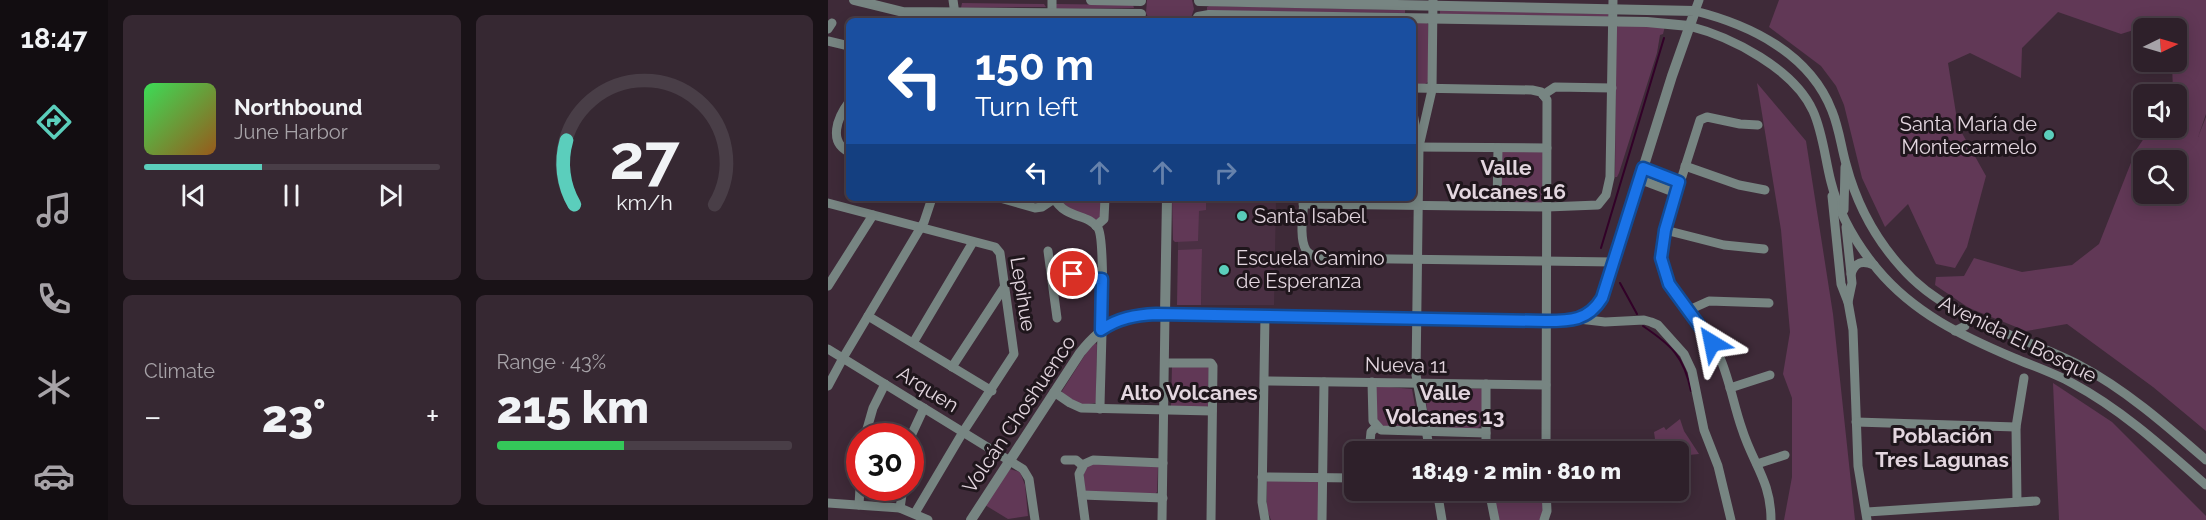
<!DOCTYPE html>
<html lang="en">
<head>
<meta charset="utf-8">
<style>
	:root { --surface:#2e202a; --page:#362832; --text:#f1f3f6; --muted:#a7a3a8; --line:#493e47; --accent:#5bcebc }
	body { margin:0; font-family:Raleway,sans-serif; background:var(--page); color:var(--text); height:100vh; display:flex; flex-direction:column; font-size:22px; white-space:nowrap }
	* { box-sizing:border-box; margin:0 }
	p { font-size:20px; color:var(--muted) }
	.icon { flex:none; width:33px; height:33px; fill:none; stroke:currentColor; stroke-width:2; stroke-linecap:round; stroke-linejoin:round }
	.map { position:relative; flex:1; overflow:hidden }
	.drawer { display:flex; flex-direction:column; gap:15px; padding:15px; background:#191217; width:720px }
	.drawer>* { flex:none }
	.banner { position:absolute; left:18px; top:18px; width:570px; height:183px; border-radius:9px; box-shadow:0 3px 15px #0003,0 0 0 2px var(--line); background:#1a4fa0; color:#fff; overflow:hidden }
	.needle { width:39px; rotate:85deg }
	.controls { position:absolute; left:1305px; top:18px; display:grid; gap:12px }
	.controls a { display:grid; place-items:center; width:54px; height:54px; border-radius:9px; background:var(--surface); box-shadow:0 3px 15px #0003,0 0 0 2px var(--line); font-size:30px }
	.speed { position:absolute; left:18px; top:423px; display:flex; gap:12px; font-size:30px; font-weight:700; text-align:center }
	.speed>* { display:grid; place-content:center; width:78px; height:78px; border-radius:50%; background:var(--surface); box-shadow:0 3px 15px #0003,0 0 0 2px var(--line); line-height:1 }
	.speed .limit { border:9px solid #d22; background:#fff; color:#111 }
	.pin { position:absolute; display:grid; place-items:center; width:51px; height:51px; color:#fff; margin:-26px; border:3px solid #fff; border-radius:50%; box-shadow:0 2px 6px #0007 }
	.me { position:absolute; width:66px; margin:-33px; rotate:325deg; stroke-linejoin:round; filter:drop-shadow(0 0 4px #0008) }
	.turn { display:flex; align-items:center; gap:21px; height:126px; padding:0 30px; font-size:27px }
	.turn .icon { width:78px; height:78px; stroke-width:2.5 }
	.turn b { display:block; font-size:42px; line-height:51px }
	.lanes { display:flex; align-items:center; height:57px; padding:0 30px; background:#0003; justify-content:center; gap:30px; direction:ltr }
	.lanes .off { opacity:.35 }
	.big { font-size:45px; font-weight:800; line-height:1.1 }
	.drawer .card { flex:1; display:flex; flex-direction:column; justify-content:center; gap:9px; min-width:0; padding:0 21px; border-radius:9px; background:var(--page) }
	.drawer .dial { align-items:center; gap:0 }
	.dial svg { height:156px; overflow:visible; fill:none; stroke:var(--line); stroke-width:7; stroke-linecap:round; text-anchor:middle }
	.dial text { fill:var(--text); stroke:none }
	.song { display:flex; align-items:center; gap:18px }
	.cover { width:72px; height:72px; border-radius:9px; background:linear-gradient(135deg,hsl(130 70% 55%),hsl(30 70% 35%)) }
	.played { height:6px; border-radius:3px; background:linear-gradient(90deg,var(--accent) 40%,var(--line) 40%) }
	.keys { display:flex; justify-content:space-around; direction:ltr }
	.heat { display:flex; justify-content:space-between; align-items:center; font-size:33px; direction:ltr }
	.charge { height:9px; border-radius:4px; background:linear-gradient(90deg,#34c759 43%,var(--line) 0) }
	.drawer .tiles { flex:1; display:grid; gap:15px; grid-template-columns:repeat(2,1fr) }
	.trip { position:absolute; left:516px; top:441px; width:345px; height:60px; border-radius:9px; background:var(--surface); box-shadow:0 3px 15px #0003,0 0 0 2px var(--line); font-weight:800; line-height:60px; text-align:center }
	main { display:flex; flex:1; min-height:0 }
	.menu { display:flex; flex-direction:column; width:108px; justify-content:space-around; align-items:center; background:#120d11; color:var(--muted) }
	.menu .icon { width:42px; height:42px }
	.menu .selected { color:var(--accent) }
	.menu b { font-size:27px; color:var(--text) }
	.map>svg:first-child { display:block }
	.built { fill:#4a3043 }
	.green { fill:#613856; fill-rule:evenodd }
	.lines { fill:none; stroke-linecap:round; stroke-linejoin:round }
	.stream { stroke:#320128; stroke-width:2 }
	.minor { stroke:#778582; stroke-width:9 }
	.tertiary { stroke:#778582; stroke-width:10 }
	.route-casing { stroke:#114b97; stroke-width:15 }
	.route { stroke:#1a73e8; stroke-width:10 }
	.poi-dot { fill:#5bcebc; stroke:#1f161c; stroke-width:2 }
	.labels { text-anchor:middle; stroke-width:6; stroke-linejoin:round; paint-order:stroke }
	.poi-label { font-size:20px; fill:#e3d6df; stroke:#1f161c; text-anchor:start }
	.street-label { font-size:20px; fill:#e3d6df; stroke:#1f161c }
	.neighbourhood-label { font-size:21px; font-weight:bold; fill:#e3d6df; stroke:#1f161c }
</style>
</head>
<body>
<main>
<nav class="menu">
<b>18:47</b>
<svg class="icon selected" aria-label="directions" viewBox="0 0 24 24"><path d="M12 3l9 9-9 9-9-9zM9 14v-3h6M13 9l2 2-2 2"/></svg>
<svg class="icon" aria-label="music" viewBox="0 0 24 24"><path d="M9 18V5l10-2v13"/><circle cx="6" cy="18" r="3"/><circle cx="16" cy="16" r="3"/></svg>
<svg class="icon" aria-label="phone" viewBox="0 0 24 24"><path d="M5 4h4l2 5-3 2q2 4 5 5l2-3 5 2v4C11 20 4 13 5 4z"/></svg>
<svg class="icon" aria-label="climate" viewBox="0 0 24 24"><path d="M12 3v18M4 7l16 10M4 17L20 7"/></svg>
<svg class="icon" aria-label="car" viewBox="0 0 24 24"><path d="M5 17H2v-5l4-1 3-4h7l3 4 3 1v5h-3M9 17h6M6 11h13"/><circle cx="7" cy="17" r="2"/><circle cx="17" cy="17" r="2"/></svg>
</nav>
<section class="drawer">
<div class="tiles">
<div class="card">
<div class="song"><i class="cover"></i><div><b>Northbound</b><p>June Harbor</p></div></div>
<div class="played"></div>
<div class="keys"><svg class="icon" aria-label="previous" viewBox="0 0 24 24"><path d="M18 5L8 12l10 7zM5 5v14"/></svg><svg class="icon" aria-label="pause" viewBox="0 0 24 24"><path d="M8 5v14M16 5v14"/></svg><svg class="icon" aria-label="next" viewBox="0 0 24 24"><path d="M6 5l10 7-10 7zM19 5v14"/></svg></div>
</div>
<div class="card dial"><svg viewBox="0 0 100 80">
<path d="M14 69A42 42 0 1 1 86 69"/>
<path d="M14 69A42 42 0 0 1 10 36" stroke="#5bcebc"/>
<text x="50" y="56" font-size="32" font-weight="700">27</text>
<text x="50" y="72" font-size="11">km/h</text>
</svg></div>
<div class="card"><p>Climate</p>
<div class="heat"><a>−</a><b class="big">23°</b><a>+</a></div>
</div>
<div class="card"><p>Range · 43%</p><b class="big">215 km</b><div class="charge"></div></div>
</div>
</section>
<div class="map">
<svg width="1378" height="520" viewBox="0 0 1378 520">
	<rect width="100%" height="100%" fill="#3e2a38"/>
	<polygon class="built" points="350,198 448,198 446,305 373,305 374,250 350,250"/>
	<g class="green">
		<polygon points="319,0 364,0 366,9 362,21 322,21 318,13"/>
		<path d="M951 0H1378V114L1370 137 1378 117V431L1325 387 1239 324 1198 331 1141 308 1107 285 1108 277 1136 276 1146 258 1194 272 1244 265 1271 244 1308 150 1323 128H1348V94H1345L1344 62H1348V28H1316L1315 31 1309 29 1293 34 1230 12 1194 48 1193 78 1142 53 1120 63 1130 126 1158 176 1139 247 1127 268 1108 264 1080 204 1057 227 1034 178 1016 105 1008 86 993 66 941 27ZM1316 160H1348V194H1316Z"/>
		<polygon points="134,3 216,4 218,7 133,8"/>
		<polygon points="228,4 305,5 306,8 228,9"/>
		<polygon points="381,6 577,10 577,13 379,11 379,7"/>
		<polygon points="612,10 780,14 780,17 612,14"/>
		<polygon points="589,22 598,22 600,24 600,82 597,84 588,85 585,82 586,27"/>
		<polygon points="792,24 837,26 835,34 832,35 829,53 791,173 789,177 787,177 788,28"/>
		<polygon points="929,83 978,141 1005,314 1027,520 956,520 964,477 964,398 955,374 962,332 953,230"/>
		<polygon points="672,150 716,151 715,204 672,202"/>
		<polygon points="229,198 275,198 272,221 246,212"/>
		<polygon points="344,198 378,198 378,210 371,211 370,241 347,242 345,240"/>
		<polygon points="374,249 373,305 349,305 350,250"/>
		<polygon points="268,343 269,345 268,403 254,405 235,395 234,391 262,347"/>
		<polygon points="344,366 381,367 380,406 378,408 343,406"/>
		<polygon points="1225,383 1284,422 1378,516 1378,520 1231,520"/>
		<polygon points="550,386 584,389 591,428 560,429 547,420 548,387"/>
		<polygon points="602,387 654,389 654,424 649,429 605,429 601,423 597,394 596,391"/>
		<polygon points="852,419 856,431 871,454 851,456 850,452 833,451 832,440 827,439 826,432 836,427 838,430"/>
		<polygon points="258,464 327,464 330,467 329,492 327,494 257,492 255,467"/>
		<polygon points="182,469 192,472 197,485 200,516 180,519 157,505"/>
		<polygon points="439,480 491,481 492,520 443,520 439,510"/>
		<polygon points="664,491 715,491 715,512 713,520 669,520"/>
	</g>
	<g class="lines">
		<g class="stream">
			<polyline points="773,248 836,38"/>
			<polyline points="792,283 809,314"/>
			<path d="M815 326C843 345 856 356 863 391"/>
		</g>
		<g class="minor">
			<polyline points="125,0 128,21"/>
			<path d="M871 0 867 11C923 25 982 54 1004 111 1011 128 1013 146 1018 164 1028 202 1046 237 1073 267 1119 320 1191 334 1251 365 1297 389 1339 426 1378 460"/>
			<polyline points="224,21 224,0"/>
			<path d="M861 26C904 37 966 69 985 111 995 133 997 159 1003 182 1011 214 1029 245 1050 270 1086 313 1134 336 1186 358 1205 366 1226 373 1244 383 1293 409 1337 449 1378 485"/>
			<polyline points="0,29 4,23"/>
			<polyline points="0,41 21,46"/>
			<polyline points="585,88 704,90 713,92 719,100 718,452"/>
			<polyline points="715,95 727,87 784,88"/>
			<path d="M21 102C9 118 0 142 21 152"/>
			<polyline points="585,113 591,147 588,375 602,452"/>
			<path d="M930 125 912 124 879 117 872 120 837 230C823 287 865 306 889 351 901 375 905 404 914 429 925 464 943 481 943 520"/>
			<polyline points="592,142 604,90 605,0"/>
			<polyline points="585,147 719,148"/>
			<polyline points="857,166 911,185 937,190"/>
			<polyline points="815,168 851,182"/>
			<polyline points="811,179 848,193"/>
			<polyline points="1004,196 1013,284 1020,302 1025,330 1030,466 1039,520"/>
			<polyline points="172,198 207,208 214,207 226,199"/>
			<path d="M226 198C238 220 260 213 270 228 279 242 272 382 272 409"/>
			<path d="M476 200C475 215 471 238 478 250 481 255 486 256 491 258L786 262"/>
			<polyline points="0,203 167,247 172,253 186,354 135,432 87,513"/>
			<polyline points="475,204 719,207 770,205 778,195 782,177 785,0"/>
			<polyline points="669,206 670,148"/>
			<polyline points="1016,210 1017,167"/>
			<polyline points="268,226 276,219 277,198"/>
			<polyline points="1018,227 1024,283 1020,302"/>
			<polyline points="837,230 896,245 936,249"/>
			<polyline points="220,251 229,318"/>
			<polyline points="223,269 238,268 243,272 246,278 240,287 226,290"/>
			<path d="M1023 274C1027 262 1034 260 1046 265"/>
			<polyline points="246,278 274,279"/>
			<polyline points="0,286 45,215"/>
			<polyline points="861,310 881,301 941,303"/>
			<polyline points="437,315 434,502 437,520"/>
			<polyline points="40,316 164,391"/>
			<polyline points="751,319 777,322 816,320 823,322 830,325 856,354 864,371 876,430 890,466 903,520"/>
			<polyline points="1127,331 1137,326 1138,320 1136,314"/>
			<polyline points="85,343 145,242"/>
			<polyline points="0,349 195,469 201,479 207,520"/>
			<polyline points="337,363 383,363 385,366 383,520"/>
			<polyline points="124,367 177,286"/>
			<polyline points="437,381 718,385"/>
			<polyline points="544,382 545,421 553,430 658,433"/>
			<polyline points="0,386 15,358 96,222 104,198"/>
			<polyline points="902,388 942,375"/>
			<polyline points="226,392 242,403 253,408 384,411"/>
			<polyline points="1028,422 1188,427"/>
			<polyline points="37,436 45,408 57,384"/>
			<polyline points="82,438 96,408"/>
			<polyline points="542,442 543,432 548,427"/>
			<polyline points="658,452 658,384"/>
			<polyline points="237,460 248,460 254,465"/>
			<polyline points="929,464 957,455"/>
			<polyline points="434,477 526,478"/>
			<polyline points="609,490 614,520"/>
			<polyline points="661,490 667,520"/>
			<polyline points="254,495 335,498"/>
			<polyline points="1189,502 1188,427 1196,378"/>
			<polyline points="0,503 72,508 100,520"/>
			<polyline points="31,505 32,488"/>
			<polyline points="72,508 75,488"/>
			<polyline points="1039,512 1208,501"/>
			<polyline points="257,520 251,474 256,464 265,460 335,463"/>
			<polyline points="334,520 337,314"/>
			<polyline points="494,520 496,382"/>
			<polyline points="716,520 719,511 718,490"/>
		</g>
		<g class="tertiary">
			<polyline points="26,0 75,12 313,14"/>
			<polyline points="263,0 313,1"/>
			<polyline points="370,17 381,15 819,22 861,26"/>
			<polyline points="337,314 339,198"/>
			<path d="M143 520 252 353C277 321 298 314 337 314L724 321C748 321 767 318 776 293L844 76 867 11 371 1"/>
		</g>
	</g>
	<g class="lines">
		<defs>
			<path id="route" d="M245 274 246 278 274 279 273 330C290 318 308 315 328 314L718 321C742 321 760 321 774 298L815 168 851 182 837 230 833 258 841 284 884 343"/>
		</defs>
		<use href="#route" class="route-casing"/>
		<use href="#route" class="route"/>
	</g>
	<g class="poi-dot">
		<circle cx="1221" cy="135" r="6"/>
		<circle cx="414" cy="216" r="6"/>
		<circle cx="396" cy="270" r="6"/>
	</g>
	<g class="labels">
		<g class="poi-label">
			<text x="1209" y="131" text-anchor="end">Santa María de<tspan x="1209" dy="23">Montecarmelo</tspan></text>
			<text x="426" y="223">Santa Isabel</text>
			<text x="408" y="265">Escuela Camino<tspan x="408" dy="23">de Esperanza</tspan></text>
		</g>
		<g class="street-label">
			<text transform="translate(195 294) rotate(81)" y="7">Lepihue</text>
			<text transform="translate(1190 339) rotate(26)" y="7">Avenida El Bosque</text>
			<text transform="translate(578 365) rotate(1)" y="7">Nueva 11</text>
			<text transform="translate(100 389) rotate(32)" y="7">Arquen</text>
			<text transform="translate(191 414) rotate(-56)" y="7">Volcán Choshuenco</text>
		</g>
		<g class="neighbourhood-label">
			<text x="678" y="175">Valle<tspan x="678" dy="24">Volcanes 16</tspan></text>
			<text x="361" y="400">Alto Volcanes</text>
			<text x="617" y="400">Valle<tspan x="617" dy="24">Volcanes 13</tspan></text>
			<text x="1114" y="443">Población<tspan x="1114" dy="24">Tres Lagunas</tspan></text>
		</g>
	</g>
</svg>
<div class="controls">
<a><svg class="needle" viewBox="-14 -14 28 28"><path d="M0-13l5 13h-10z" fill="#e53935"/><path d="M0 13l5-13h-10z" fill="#a7a3a8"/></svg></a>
<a><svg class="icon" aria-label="sound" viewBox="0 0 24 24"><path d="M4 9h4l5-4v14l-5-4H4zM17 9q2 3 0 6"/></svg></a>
<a><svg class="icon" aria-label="search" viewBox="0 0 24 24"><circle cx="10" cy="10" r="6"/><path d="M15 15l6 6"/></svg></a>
</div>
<div class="speed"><div class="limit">30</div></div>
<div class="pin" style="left:245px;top:274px;background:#d93025"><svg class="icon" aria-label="arrive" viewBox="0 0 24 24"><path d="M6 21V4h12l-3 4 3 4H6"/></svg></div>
<svg class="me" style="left:884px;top:343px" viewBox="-20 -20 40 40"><path d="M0-17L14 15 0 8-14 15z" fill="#1a73e8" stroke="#fff" stroke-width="4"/></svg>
<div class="trip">18:49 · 2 min · 810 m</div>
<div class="banner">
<div class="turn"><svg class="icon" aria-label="left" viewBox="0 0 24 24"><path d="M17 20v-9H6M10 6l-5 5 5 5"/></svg><div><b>150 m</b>Turn left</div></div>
<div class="lanes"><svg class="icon" aria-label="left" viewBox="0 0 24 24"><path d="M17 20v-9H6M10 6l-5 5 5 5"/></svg><svg class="icon off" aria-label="ahead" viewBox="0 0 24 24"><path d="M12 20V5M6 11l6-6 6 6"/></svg><svg class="icon off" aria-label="ahead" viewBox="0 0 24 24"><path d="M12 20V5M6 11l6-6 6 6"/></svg><svg class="icon off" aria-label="right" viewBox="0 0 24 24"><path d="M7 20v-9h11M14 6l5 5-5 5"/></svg></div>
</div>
</div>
</main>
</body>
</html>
